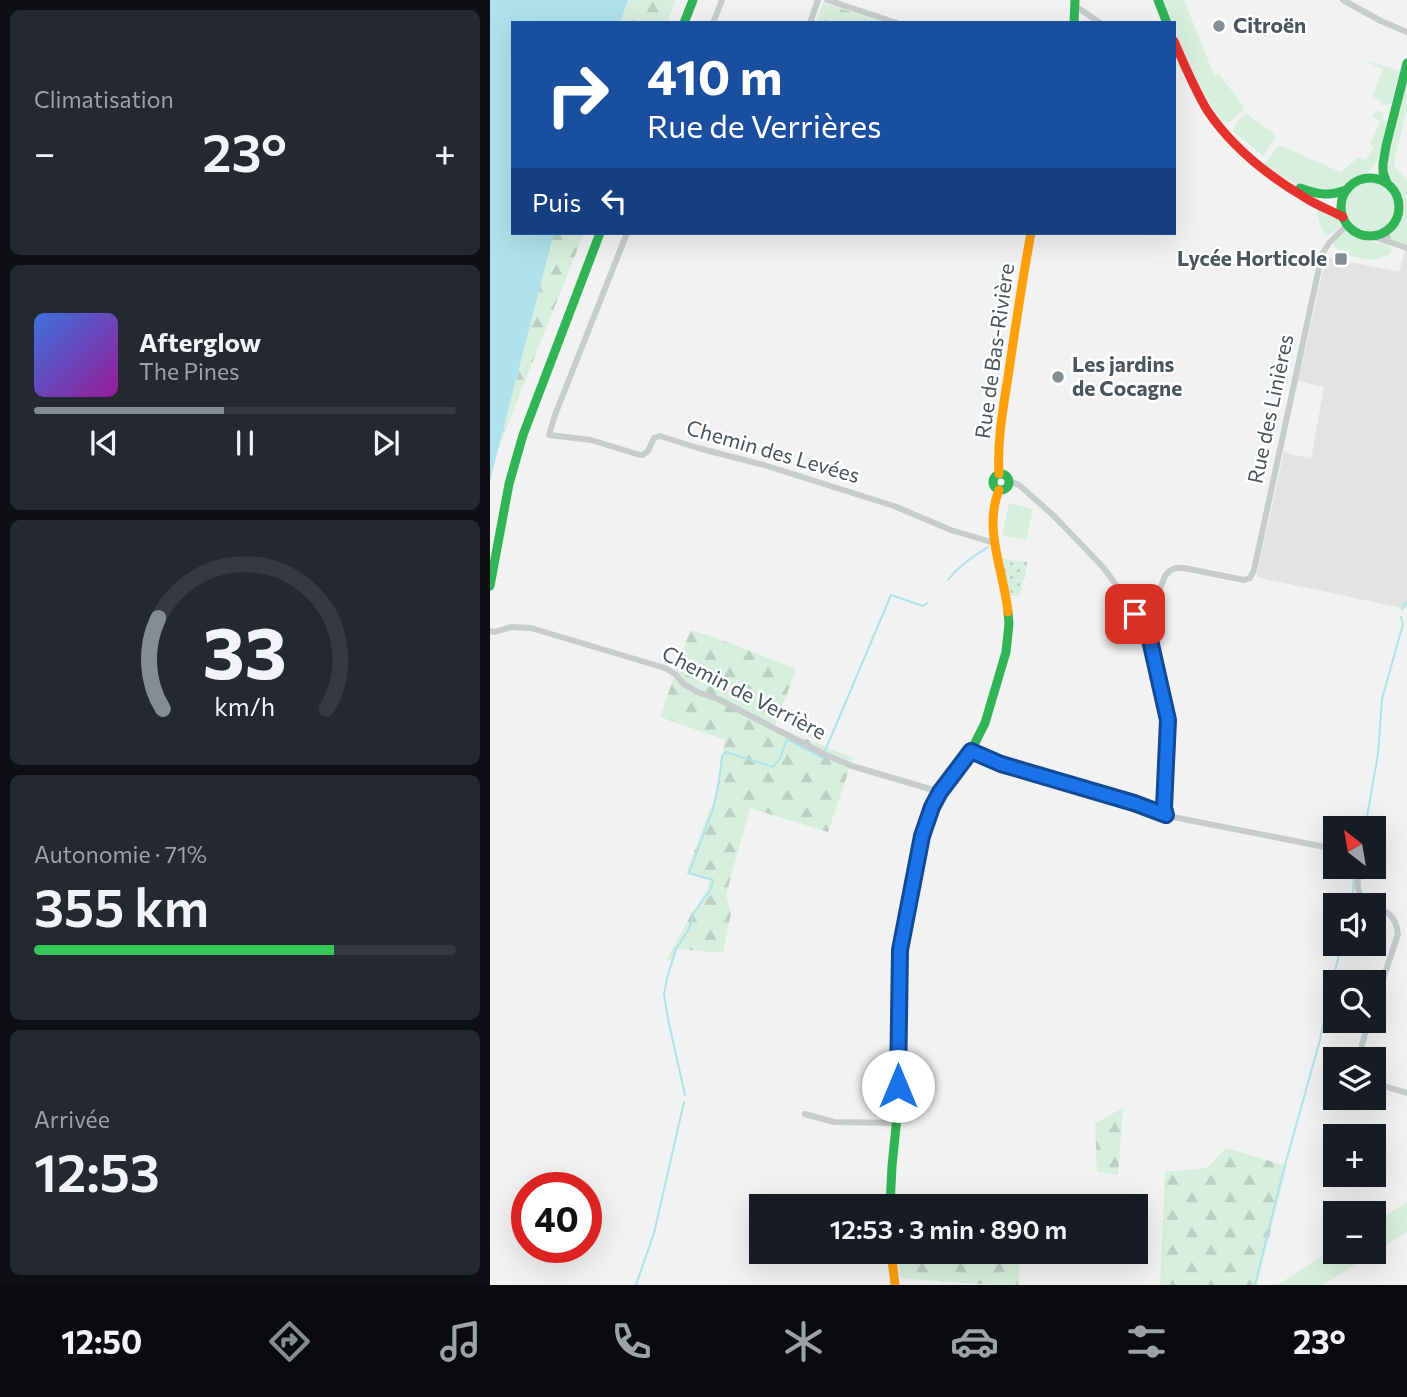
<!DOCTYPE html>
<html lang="fr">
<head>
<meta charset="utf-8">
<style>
	:root { --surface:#171b24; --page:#242831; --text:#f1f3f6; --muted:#9ea1a6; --line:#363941; --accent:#848d91 }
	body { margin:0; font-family:Commissioner,sans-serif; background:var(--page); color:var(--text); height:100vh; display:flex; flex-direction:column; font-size:26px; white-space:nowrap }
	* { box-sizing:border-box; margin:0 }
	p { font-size:23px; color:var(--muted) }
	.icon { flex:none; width:38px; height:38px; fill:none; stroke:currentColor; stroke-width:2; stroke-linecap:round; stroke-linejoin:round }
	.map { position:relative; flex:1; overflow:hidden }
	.drawer { display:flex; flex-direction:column; gap:10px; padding:10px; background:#0d0f14; width:490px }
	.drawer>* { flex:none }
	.top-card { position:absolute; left:21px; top:21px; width:665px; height:214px; border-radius:0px; box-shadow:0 7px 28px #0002; background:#1a4fa0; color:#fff; overflow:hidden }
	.needle { width:46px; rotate:329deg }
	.controls { position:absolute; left:833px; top:816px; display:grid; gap:14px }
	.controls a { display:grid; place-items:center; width:63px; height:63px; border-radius:0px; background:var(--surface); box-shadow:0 7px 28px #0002; font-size:35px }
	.speed { position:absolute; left:21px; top:1172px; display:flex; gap:14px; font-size:35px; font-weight:700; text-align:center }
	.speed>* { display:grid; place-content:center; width:91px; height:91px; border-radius:50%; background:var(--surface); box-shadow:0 7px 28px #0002; line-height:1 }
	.speed .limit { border:10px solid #d22; background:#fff; color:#111 }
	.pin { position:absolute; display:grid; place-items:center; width:60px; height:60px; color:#fff; margin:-30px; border-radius:14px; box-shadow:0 4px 10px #0006 }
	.me { position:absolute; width:77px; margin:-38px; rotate:0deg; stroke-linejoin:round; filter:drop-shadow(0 0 5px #0008) }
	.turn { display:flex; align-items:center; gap:24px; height:147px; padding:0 21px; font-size:32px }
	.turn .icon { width:91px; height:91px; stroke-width:2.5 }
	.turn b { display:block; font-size:49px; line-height:60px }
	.then { display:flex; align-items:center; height:66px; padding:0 21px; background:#0003; gap:14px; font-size:26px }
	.big { font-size:52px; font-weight:600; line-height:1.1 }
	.drawer .widget { flex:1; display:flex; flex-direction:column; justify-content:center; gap:10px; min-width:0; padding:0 24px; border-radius:10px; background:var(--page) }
	.drawer .dial { align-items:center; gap:0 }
	.dial svg { height:182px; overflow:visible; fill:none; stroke:var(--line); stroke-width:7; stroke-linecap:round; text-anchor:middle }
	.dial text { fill:var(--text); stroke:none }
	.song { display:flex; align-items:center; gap:21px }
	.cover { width:84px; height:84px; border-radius:10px; background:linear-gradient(135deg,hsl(220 70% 55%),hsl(300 70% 35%)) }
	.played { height:7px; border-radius:4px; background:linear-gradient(90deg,var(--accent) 45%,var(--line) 45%) }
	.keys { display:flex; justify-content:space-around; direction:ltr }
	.heat { display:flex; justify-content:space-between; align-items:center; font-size:38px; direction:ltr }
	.charge { height:10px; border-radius:5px; background:linear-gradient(90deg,#34c759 71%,var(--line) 0) }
	.trip { position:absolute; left:259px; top:1194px; width:399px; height:70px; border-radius:0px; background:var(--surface); box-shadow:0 7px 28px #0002; font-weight:600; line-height:70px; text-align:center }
	.tab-bar { display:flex; height:112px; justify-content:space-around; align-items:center; background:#090b0e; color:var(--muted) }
	.tab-bar .icon { width:49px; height:49px }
	.tab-bar .active { color:var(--accent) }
	.tab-bar b { font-size:32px; color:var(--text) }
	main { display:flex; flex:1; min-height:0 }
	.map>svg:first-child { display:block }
	.education { fill:#e4e3e3 }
	.grass { fill:#d8efdf }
	.forest { fill:url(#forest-firs) }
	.park { fill:url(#park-dots) }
	.water { fill:#afe3eb }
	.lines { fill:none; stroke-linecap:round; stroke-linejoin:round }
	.stream { stroke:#afe3eb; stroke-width:2 }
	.street { stroke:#c9cccd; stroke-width:6 }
	.fast { stroke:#30b455; stroke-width:9 }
	.slow { stroke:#ff9f0a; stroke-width:9 }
	.jam { stroke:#e5322d; stroke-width:9 }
	.route-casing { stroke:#114b97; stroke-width:18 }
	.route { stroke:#1a73e8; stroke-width:12 }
	.poi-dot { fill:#848d91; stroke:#fff; stroke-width:2.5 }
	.labels { text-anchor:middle; stroke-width:5; stroke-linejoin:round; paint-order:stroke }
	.poi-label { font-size:21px; font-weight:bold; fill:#49565d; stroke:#fff; text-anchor:start }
	.street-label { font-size:21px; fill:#49565d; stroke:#fff }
</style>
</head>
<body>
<main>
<section class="drawer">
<div class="widget"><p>Climatisation</p>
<div class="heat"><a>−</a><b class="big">23°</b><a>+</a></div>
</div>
<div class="widget">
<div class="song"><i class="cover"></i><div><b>Afterglow</b><p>The Pines</p></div></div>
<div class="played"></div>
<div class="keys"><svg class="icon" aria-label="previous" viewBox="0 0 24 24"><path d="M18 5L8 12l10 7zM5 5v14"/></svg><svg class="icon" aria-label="pause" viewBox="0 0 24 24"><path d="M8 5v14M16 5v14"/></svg><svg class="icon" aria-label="next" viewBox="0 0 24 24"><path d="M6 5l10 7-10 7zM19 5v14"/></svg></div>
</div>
<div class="widget dial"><svg viewBox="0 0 100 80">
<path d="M14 69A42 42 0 1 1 86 69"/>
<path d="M14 69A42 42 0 0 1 12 29" stroke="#848d91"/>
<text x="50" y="56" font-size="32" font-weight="700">33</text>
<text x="50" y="72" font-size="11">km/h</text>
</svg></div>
<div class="widget"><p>Autonomie · 71%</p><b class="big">355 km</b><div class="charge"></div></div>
<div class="widget"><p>Arrivée</p><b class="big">12:53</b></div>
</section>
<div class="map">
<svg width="917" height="1285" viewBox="0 0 917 1285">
	<defs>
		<pattern id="forest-firs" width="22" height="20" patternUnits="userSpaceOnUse" patternTransform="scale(1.75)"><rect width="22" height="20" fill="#d8efdf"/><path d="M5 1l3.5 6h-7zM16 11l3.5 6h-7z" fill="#bbcfc2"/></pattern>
		<pattern id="park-dots" width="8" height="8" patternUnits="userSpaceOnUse" patternTransform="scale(1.75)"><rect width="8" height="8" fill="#d8efdf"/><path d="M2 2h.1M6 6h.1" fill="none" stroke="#bbcfc2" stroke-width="1.8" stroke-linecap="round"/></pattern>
	</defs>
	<rect width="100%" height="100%" fill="#f2f2f2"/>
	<polygon class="education" points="915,251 917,251 917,609 766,577 794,452 821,459 834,387 808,381 836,257 909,272"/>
	<g class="grass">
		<path d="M673 0H694L724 75 729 74 754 107V110L739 122 732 121C710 93 698 60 684 27V23H683Z"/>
		<polygon points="875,60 911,71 901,104 894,105 890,103 891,101 882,96 893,70"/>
		<path d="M917 73V110L904 161 905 167 917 180V245C910 244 903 243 900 236L912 212 911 201 908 191 899 181 895 159Z"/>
		<path d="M885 110 894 113 893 120 898 122C894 136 890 166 876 174 866 179 862 176 853 188L828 193 804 183 773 165 789 145 851 172 869 157 876 160 884 146 880 144 890 121 882 117Z"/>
		<polygon points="756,113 784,134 786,138 773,156 743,131 746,123"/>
		<circle cx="880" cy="206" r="25"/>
		<path d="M829 206 849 220V228L837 236C830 229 828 219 827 209Z"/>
		<path d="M856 231 862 236 898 246 901 248V253C883 265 860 259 844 246V241L853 232Z"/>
		<polygon points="519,503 543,509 536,540 512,535"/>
		<polygon points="917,1202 917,1232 833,1285 787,1285 845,1248 845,1251 884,1251 884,1223"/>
	</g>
	<g class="forest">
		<polygon points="138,0 186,0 177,23 130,23"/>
		<polygon points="333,3 396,23 326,23"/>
		<polygon points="64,233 94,233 9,447"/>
		<polygon points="200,630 227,638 306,669 285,726 363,758 338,832 260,808 236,895 241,913 233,953 188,949 182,962 177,959 202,913 216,892 219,880 196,874 218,814 224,801 235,740 170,717"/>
		<polygon points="633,1108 628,1175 607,1172 605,1123"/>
		<polygon points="736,1148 797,1166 767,1285 670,1285 675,1172 717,1168"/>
		<polygon points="408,1251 531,1251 528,1285 499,1285 410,1278"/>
	</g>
	<polygon class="park" points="511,558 538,562 530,596 520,596"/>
	<polygon class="water" points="0,0 138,0 130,23 23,23 23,233 64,233 0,481"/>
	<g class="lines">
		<g class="stream">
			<path d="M458 580C469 565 483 557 498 547"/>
			<polyline points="912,609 917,602"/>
			<polyline points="335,751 401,595 433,606 437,603"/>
			<polyline points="875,828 888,754 892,699 913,624 911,617"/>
			<polyline points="862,905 865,866"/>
			<polyline points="195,1095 178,1019 174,994 177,978 186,949 199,929 203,914 221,889 223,880 199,873 223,809 229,782 232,756 236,752 283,767 290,758 297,739 333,758"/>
			<polyline points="146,1285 164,1233 194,1102"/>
			<polyline points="765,1285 793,1172 830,1040 838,999 852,943"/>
		</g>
		<g class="street">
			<polyline points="337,0 407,23"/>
			<polyline points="853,0 891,21 917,32"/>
			<polyline points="585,7 590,9 610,23"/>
			<polyline points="223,23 232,0"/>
			<polyline points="320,23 328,0"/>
			<polyline points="896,231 899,242"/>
			<polyline points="137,233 65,415 59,435 101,440 150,455 153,455 158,451 164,438 170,436 208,448 274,465 404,506 461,530 504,543"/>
			<polyline points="881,236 917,248"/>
			<polyline points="519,481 529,485 563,515 613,567 638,601 660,640 678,720 675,808 676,815"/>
			<path d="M653 627 657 624 675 576C680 569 685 567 694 568L754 580 760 578 764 570 832 254 839 243 857 225"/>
			<polyline points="0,631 5,632 21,627 41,628 175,668 185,674 194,684 207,692 228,699 334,754 362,766 450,792"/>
			<polyline points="481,751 511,763 644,803 683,817 845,849"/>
			<path d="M870 866C867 884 864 893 880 905"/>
			<path d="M884 906C899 912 906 917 908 934L884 1006"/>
			<polyline points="868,1059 879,1020"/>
			<polyline points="884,1083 917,1093"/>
			<polyline points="315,1114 344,1122 407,1123"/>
		</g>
		<g class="fast">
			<polyline points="668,0 677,23"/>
			<polyline points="194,23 203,0"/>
			<polyline points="584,23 585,0"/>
			<circle cx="880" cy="207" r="29"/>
			<polyline points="897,183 893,172 893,164 896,146 917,63"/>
			<path d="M810 188C826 194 839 197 856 190"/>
			<circle cx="511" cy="482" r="8"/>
			<polyline points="0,586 19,484 33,435 110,233"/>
			<polyline points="400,1206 402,1166 408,1107 410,950 427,859 432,836 442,807 450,792 481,751 495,723 516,652 519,624 518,612"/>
		</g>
		<g class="slow">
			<path d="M509 474C507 442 513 409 518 377 525 329 532 281 541 233"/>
			<path d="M509 490C493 529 514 572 518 612"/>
			<polyline points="401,1251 405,1285"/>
		</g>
		<path class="jam" d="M684 41C694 64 704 88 717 110 741 146 777 175 814 197 826 205 840 210 853 217"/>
	</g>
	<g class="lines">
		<defs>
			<polyline id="route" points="408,1086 410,950 432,836 442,807 450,792 481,751 511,764 644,803 676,815 674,808 678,720 660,640 645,614"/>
		</defs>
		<use href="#route" class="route-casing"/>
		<use href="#route" class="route"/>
	</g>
	<g class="poi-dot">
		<circle cx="729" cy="26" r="7"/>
		<rect x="844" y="252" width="14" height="14" rx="3.5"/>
		<circle cx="568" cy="377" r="7"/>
	</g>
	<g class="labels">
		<g class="poi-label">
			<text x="743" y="33">Citroën</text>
			<text x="837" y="266" text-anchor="end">Lycée Horticole</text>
			<text x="582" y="372">Les jardins<tspan x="582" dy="24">de Cocagne</tspan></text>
		</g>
		<g class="street-label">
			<text transform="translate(505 351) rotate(-82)" y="7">Rue de Bas-Rivière</text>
			<text transform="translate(781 409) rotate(-78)" y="7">Rue des Linières</text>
			<text transform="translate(283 452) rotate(16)" y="7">Chemin des Levées</text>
			<text transform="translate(254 693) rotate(27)" y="7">Chemin de Verrière</text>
		</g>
	</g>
</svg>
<div class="controls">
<a><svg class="needle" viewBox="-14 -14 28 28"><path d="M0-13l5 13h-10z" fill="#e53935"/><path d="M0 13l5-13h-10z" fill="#9ea1a6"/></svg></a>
<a><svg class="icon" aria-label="sound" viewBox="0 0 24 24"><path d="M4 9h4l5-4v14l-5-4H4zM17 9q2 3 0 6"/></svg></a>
<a><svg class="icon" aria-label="search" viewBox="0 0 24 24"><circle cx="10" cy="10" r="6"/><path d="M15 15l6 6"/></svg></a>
<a><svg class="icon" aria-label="layers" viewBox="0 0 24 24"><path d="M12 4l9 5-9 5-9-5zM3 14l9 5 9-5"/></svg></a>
<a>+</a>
<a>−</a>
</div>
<div class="speed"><div class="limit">40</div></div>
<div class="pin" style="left:645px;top:614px;background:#d93025"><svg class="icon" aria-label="arrive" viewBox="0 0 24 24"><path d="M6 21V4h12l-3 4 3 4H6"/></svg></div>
<svg class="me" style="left:408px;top:1086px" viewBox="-20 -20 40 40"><circle r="19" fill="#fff"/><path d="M0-13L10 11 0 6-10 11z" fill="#1a73e8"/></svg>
<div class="trip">12:53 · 3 min · 890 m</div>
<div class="top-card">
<div class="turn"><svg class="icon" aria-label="right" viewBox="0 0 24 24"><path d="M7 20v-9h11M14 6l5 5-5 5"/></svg><div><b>410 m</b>Rue de Verrières</div></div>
<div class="then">Puis<svg class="icon" aria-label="left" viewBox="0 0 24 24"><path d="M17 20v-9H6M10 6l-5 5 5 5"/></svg></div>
</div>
</div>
</main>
<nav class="tab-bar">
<b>12:50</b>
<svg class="icon active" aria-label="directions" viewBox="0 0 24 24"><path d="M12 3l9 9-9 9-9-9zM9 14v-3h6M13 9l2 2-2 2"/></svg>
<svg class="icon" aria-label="music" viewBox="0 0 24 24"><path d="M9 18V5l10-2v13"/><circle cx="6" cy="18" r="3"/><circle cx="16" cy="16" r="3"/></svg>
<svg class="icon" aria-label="phone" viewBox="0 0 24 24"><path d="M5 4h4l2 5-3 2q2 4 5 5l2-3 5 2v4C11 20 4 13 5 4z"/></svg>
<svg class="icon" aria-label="climate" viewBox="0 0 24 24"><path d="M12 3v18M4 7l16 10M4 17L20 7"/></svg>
<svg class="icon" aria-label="car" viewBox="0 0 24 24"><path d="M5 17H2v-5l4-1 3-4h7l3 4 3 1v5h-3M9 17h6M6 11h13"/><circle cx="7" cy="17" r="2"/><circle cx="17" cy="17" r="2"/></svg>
<svg class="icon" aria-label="filters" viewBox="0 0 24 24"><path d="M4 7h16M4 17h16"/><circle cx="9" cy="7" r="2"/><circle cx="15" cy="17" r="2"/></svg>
<b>23°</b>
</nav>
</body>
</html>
